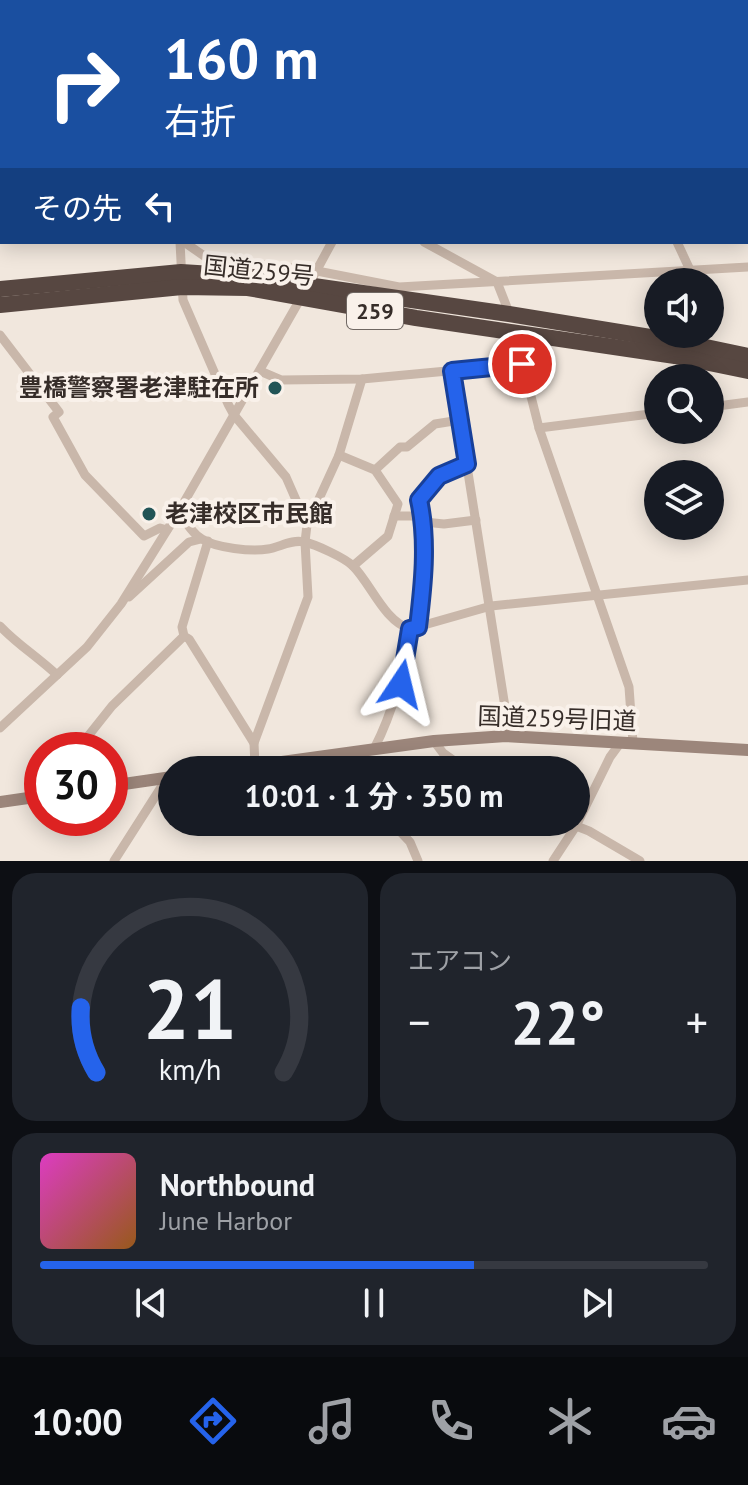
<!DOCTYPE html>
<html lang="ja">
<head>
<meta charset="utf-8">
<style>
	:root { --surface:#171b24; --page:#20242c; --text:#f1f3f6; --muted:#9ea1a6; --line:#363941; --accent:#2563eb }
	body { margin:0; font-family:"PT Sans","Noto Sans JP",sans-serif; background:var(--page); color:var(--text); height:100vh; display:flex; flex-direction:column; font-size:30px; white-space:nowrap }
	* { box-sizing:border-box; margin:0 }
	p { font-size:26px; color:var(--muted) }
	.icon { flex:none; width:44px; height:44px; fill:none; stroke:currentColor; stroke-width:2; stroke-linecap:round; stroke-linejoin:round }
	.map { position:relative; height:861px; overflow:hidden }
	.details { display:flex; flex-direction:column; gap:12px; padding:12px; background:#0d0f14; flex:1 }
	.details>* { flex:none }
	.top-card { position:absolute; left:0px; top:0px; width:748px; height:244px; box-shadow:0 4px 20px #0003; background:#1a4fa0; color:#fff; overflow:hidden }
	.buttons { position:absolute; left:644px; top:268px; display:grid; gap:16px }
	.buttons a { display:grid; place-items:center; width:80px; height:80px; border-radius:50%; background:var(--surface); box-shadow:0 4px 20px #0003; font-size:40px }
	.speed { position:absolute; left:24px; top:732px; display:flex; gap:16px; font-size:40px; font-weight:700; text-align:center }
	.speed>* { display:grid; place-content:center; width:104px; height:104px; border-radius:50%; background:var(--surface); box-shadow:0 4px 20px #0003; line-height:1 }
	.speed .limit { border:12px solid #d22; background:#fff; color:#111 }
	.pin { position:absolute; display:grid; place-items:center; width:68px; height:68px; color:#fff; margin:-34px; border:4px solid #fff; border-radius:50%; box-shadow:0 2px 8px #0007 }
	.me { position:absolute; width:88px; margin:-44px; rotate:10deg; stroke-linejoin:round; filter:drop-shadow(0 0 6px #0008) }
	.turn { display:flex; align-items:center; gap:28px; height:168px; padding:0 32px; font-size:36px }
	.turn .icon { width:104px; height:104px; stroke-width:2.5 }
	.turn b { display:block; font-size:56px; line-height:68px }
	.then { display:flex; align-items:center; height:76px; padding:0 32px; background:#0003; gap:16px; font-size:30px }
	.big { font-size:60px; font-weight:700; line-height:1.1 }
	.details .card { flex:1; display:flex; flex-direction:column; justify-content:center; gap:12px; min-width:0; padding:0 28px; border-radius:24px; background:var(--page) }
	.details .dial { align-items:center; gap:0 }
	.dial svg { height:208px; overflow:visible; fill:none; stroke:var(--line); stroke-width:7; stroke-linecap:round; text-anchor:middle }
	.dial text { fill:var(--text); stroke:none }
	.song { display:flex; align-items:center; gap:24px }
	.cover { width:96px; height:96px; border-radius:12px; background:linear-gradient(135deg,hsl(310 70% 55%),hsl(30 70% 35%)) }
	.played { height:8px; border-radius:4px; background:linear-gradient(90deg,var(--accent) 65%,var(--line) 65%) }
	.keys { display:flex; justify-content:space-around; direction:ltr }
	.heat { display:flex; justify-content:space-between; align-items:center; font-size:44px; direction:ltr }
	.details .tiles { flex:1; display:grid; gap:12px; grid-template-columns:1fr 1fr }
	.card:last-child { grid-column:span 2 }
	.trip { position:absolute; left:158px; top:756px; width:432px; height:80px; border-radius:40px; background:var(--surface); box-shadow:0 4px 20px #0003; font-weight:700; line-height:80px; text-align:center }
	.dock { display:flex; height:128px; justify-content:space-around; align-items:center; background:#090b0e; color:var(--muted) }
	.dock .icon { width:56px; height:56px }
	.dock .on { color:var(--accent) }
	.dock b { font-size:36px; color:var(--text) }
	.map>svg:first-child { display:block }
	.lines { fill:none; stroke-linecap:round; stroke-linejoin:round }
	.street { stroke:#c9b7aa; stroke-width:9 }
	.secondary { stroke:#9c867b; stroke-width:12 }
	.highway { stroke:#574741; stroke-width:16 }
	.route-casing { stroke:#184099; stroke-width:20 }
	.route { stroke:#2563eb; stroke-width:14 }
	.poi-dot { fill:#215456; stroke:#f9f1ea; stroke-width:3 }
	.labels { text-anchor:middle; stroke-width:8; stroke-linejoin:round; paint-order:stroke }
	.shield { fill:#f9f1ea; stroke:#706863; stroke-width:2 }
	.shield-label { font-size:22px; font-weight:bold; fill:#362d29 }
	.street-label { font-size:24px; fill:#362d29; stroke:#f9f1ea }
	.poi-label { font-size:24px; font-weight:bold; fill:#362d29; stroke:#f9f1ea; text-anchor:end }
</style>
</head>
<body>
<div class="map">
<svg width="748" height="861" viewBox="0 0 748 861">
	<rect width="100%" height="100%" fill="#f1e7dd"/>
	<g class="lines">
		<g class="street">
			<polyline points="106,0 107,2"/>
			<polyline points="250,0 251,2"/>
			<polyline points="332,0 332,2"/>
			<polyline points="582,0 583,2"/>
			<polyline points="719,0 720,2"/>
			<polyline points="90,2 93,0"/>
			<polyline points="129,2 129,0"/>
			<polyline points="273,2 275,0"/>
			<polyline points="675,2 680,0"/>
			<polyline points="0,56 2,55"/>
			<polyline points="0,71 2,75"/>
			<polyline points="746,81 748,88"/>
			<polyline points="0,185 2,185"/>
			<polyline points="180,242 183,300 228,404 234,415 286,477 307,525 305,542 308,597 254,743 255,766"/>
			<polyline points="184,242 207,258 317,271 399,287 748,267"/>
			<polyline points="424,242 497,282 510,315"/>
			<polyline points="677,242 690,270"/>
			<polyline points="313,277 332,242"/>
			<polyline points="514,329 539,428 629,687 633,743"/>
			<polyline points="0,335 59,412 53,417 85,475 144,536 160,528 167,530"/>
			<polyline points="260,371 281,380 362,379 522,364"/>
			<polyline points="452,371 508,726 506,736"/>
			<polyline points="710,407 748,402"/>
			<polyline points="539,428 658,413"/>
			<polyline points="339,455 375,470 398,504 388,536 353,566"/>
			<polyline points="375,470 400,447 407,447 435,424 460,420"/>
			<path d="M179 511C185 520 192 534 202 539 216 548 252 552 268 549 280 547 292 539 304 542 315 544 345 558 353 566 371 584 384 621 410 629L491 606 748 580"/>
			<polyline points="394,516 415,516 424,522 444,524 476,520"/>
			<polyline points="307,525 339,455 362,379"/>
			<polyline points="208,541 182,627 184,636 189,639 254,743"/>
			<polyline points="129,597 189,542 201,539"/>
			<path d="M0 626C18 645 38 657 57 675"/>
			<path d="M418 627C423 586 428 541 419 500L439 476 467 464"/>
			<polyline points="0,728 87,647 121,604 179,511 298,303"/>
			<polyline points="434,741 443,753 467,770"/>
			<path d="M374 749C394 710 403 672 410 629"/>
			<polyline points="77,750 112,706 184,636"/>
			<polyline points="324,756 339,770"/>
			<polyline points="36,797 34,776 42,772"/>
			<polyline points="391,822 410,842 418,861"/>
			<polyline points="566,822 589,831 640,861"/>
			<polyline points="114,861 167,778"/>
			<polyline points="553,861 576,826 610,757 621,742"/>
		</g>
		<g class="secondary">
			<polyline points="223,770 434,741 506,736 748,750"/>
			<polyline points="110,786 172,777"/>
			<polyline points="0,802 42,796"/>
		</g>
		<g class="highway">
			<polyline points="0,289 181,272 245,276 509,314 687,343 748,356"/>
			<polyline points="0,305 182,287 248,288 416,318 675,356 748,371"/>
		</g>
	</g>
	<g class="lines">
		<defs>
			<path id="route" d="M401 684 410 629 418 627C423 586 428 541 419 500L439 476 467 464 452 371 522 364"/>
		</defs>
		<use href="#route" class="route-casing"/>
		<use href="#route" class="route"/>
	</g>
	<g class="poi-dot">
		<circle cx="275" cy="388" r="8"/>
		<circle cx="149" cy="514" r="8"/>
	</g>
	<g class="labels">
		<rect class="shield" x="347" y="293" width="56" height="36" rx="6"/>
		<g class="shield-label">
			<text x="375" y="319">259</text>
		</g>
		<g class="street-label">
			<text transform="translate(259 271) rotate(6)" y="8">国道259号</text>
			<text transform="translate(557 719) rotate(2)" y="8">国道259号旧道</text>
		</g>
		<g class="poi-label">
			<text x="259" y="396">豊橋警察署老津駐在所</text>
			<text x="165" y="522" text-anchor="start">老津校区市民館</text>
		</g>
	</g>
</svg>
<div class="buttons">
<a><svg class="icon" aria-label="sound" viewBox="0 0 24 24"><path d="M4 9h4l5-4v14l-5-4H4zM17 9q2 3 0 6"/></svg></a>
<a><svg class="icon" aria-label="search" viewBox="0 0 24 24"><circle cx="10" cy="10" r="6"/><path d="M15 15l6 6"/></svg></a>
<a><svg class="icon" aria-label="layers" viewBox="0 0 24 24"><path d="M12 4l9 5-9 5-9-5zM3 14l9 5 9-5"/></svg></a>
</div>
<div class="speed"><div class="limit">30</div></div>
<div class="pin" style="left:522px;top:364px;background:#d93025"><svg class="icon" aria-label="arrive" viewBox="0 0 24 24"><path d="M6 21V4h12l-3 4 3 4H6"/></svg></div>
<svg class="me" style="left:401px;top:684px" viewBox="-20 -20 40 40"><path d="M0-17L14 15 0 8-14 15z" fill="#2563eb" stroke="#fff" stroke-width="4"/></svg>
<div class="trip">10:01 · 1 分 · 350 m</div>
<div class="top-card">
<div class="turn"><svg class="icon" aria-label="right" viewBox="0 0 24 24"><path d="M7 20v-9h11M14 6l5 5-5 5"/></svg><div><b>160 m</b>右折</div></div>
<div class="then">その先<svg class="icon" aria-label="left" viewBox="0 0 24 24"><path d="M17 20v-9H6M10 6l-5 5 5 5"/></svg></div>
</div>
</div>
<section class="details">
<div class="tiles">
<div class="card dial"><svg viewBox="0 0 100 80">
<path d="M14 69A42 42 0 1 1 86 69"/>
<path d="M14 69A42 42 0 0 1 8 44" stroke="#2563eb"/>
<text x="50" y="56" font-size="32" font-weight="700">21</text>
<text x="50" y="72" font-size="11">km/h</text>
</svg></div>
<div class="card"><p>エアコン</p>
<div class="heat"><a>−</a><b class="big">22°</b><a>+</a></div>
</div>
<div class="card">
<div class="song"><i class="cover"></i><div><b>Northbound</b><p>June Harbor</p></div></div>
<div class="played"></div>
<div class="keys"><svg class="icon" aria-label="previous" viewBox="0 0 24 24"><path d="M18 5L8 12l10 7zM5 5v14"/></svg><svg class="icon" aria-label="pause" viewBox="0 0 24 24"><path d="M8 5v14M16 5v14"/></svg><svg class="icon" aria-label="next" viewBox="0 0 24 24"><path d="M6 5l10 7-10 7zM19 5v14"/></svg></div>
</div>
</div>
</section>
<nav class="dock">
<b>10:00</b>
<svg class="icon on" aria-label="directions" viewBox="0 0 24 24"><path d="M12 3l9 9-9 9-9-9zM9 14v-3h6M13 9l2 2-2 2"/></svg>
<svg class="icon" aria-label="music" viewBox="0 0 24 24"><path d="M9 18V5l10-2v13"/><circle cx="6" cy="18" r="3"/><circle cx="16" cy="16" r="3"/></svg>
<svg class="icon" aria-label="phone" viewBox="0 0 24 24"><path d="M5 4h4l2 5-3 2q2 4 5 5l2-3 5 2v4C11 20 4 13 5 4z"/></svg>
<svg class="icon" aria-label="climate" viewBox="0 0 24 24"><path d="M12 3v18M4 7l16 10M4 17L20 7"/></svg>
<svg class="icon" aria-label="car" viewBox="0 0 24 24"><path d="M5 17H2v-5l4-1 3-4h7l3 4 3 1v5h-3M9 17h6M6 11h13"/><circle cx="7" cy="17" r="2"/><circle cx="17" cy="17" r="2"/></svg>
</nav>
</body>
</html>
